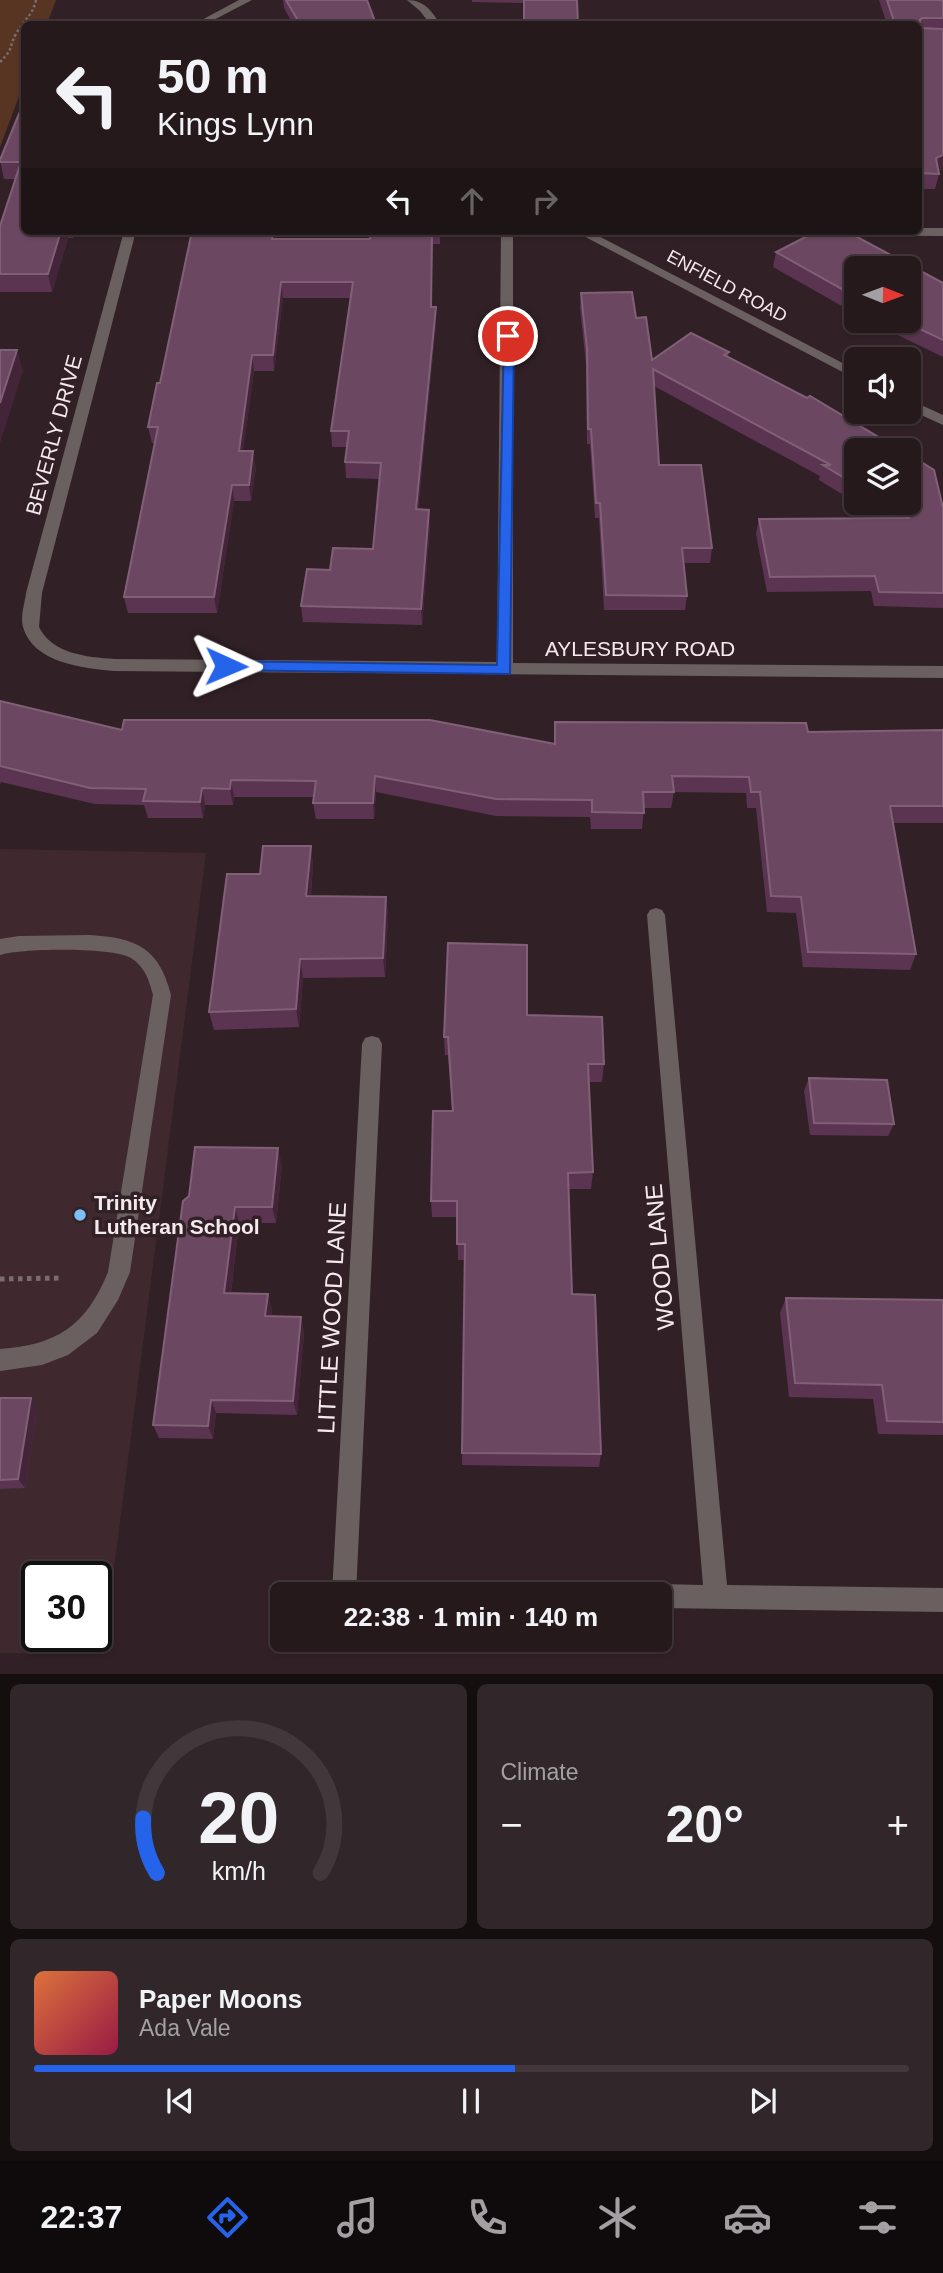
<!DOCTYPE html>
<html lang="en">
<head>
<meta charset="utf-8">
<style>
	:root { --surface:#25191c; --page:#312629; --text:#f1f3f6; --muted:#a3a0a3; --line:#42383b; --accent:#2563eb }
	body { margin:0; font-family:Arial,sans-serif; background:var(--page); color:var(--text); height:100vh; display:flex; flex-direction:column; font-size:26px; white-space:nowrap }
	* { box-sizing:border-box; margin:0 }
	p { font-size:23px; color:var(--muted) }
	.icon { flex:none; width:38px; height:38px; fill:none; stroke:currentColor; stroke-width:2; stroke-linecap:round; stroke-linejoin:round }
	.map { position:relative; height:1674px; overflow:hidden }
	.side { display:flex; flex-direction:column; gap:10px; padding:10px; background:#140e0f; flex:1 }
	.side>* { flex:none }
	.guide { position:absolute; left:21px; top:21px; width:901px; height:214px; border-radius:10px; box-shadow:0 2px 5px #0004,0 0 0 2px var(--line); background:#25191c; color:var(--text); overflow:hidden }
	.needle { width:46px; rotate:91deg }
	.buttons { position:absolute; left:844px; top:256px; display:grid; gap:14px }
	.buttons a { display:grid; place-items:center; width:77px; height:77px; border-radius:10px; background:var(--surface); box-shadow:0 2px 5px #0004,0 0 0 2px var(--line); font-size:35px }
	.speed { position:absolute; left:21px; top:1561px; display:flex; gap:14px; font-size:35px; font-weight:700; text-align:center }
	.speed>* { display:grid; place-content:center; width:91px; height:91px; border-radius:50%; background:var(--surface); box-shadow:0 2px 5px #0004,0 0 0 2px var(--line); line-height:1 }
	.speed .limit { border:4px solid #111; border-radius:10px; background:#fff; color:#111 }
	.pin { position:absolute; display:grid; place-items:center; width:60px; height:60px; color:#fff; margin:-30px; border:4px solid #fff; border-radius:50%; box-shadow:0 2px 7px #0007 }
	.me { position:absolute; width:77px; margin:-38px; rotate:91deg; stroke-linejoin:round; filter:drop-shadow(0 0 5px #0008) }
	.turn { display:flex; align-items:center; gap:24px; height:147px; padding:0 21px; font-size:32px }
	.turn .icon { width:91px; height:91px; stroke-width:2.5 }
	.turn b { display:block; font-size:49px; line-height:60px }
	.lanes { display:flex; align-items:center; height:66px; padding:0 21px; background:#0003; justify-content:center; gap:35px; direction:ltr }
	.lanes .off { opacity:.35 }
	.big { font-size:52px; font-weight:600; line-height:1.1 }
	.side .widget { flex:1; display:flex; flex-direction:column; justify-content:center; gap:10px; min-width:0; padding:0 24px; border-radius:10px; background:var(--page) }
	.side .dial { align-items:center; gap:0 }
	.dial svg { height:182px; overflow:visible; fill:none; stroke:var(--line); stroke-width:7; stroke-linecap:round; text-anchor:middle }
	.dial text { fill:var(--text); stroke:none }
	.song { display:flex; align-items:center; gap:21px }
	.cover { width:84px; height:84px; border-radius:10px; background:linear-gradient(135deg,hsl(20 70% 55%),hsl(340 70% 35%)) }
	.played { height:7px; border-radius:4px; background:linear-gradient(90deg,var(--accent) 55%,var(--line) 55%) }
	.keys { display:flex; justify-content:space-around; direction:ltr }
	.heat { display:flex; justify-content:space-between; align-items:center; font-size:38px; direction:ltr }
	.side .tiles { flex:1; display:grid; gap:10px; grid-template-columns:1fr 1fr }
	.widget:last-child { grid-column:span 2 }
	.trip { position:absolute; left:270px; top:1582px; width:402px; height:70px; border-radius:10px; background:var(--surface); box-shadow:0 2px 5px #0004,0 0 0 2px var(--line); font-weight:600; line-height:70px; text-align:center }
	.tab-bar { display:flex; height:112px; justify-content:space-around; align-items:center; background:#0f0a0b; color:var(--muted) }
	.tab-bar .icon { width:49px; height:49px }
	.tab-bar .selected { color:var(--accent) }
	.tab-bar b { font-size:32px; color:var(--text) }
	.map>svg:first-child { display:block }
	.built { fill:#3f292f; fill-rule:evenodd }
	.green { fill:#583422 }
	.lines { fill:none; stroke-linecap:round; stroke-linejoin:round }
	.path-far1 { stroke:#7a6c70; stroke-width:2.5; stroke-dasharray:2.5 2.5; stroke-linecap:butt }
	.path { stroke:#7a6c70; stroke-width:5; stroke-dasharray:4.5 4.5; stroke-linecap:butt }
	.minor { fill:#69605f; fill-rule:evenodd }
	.wall { fill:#5b3451 }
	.shaded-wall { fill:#442439 }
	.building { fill:#6c4761; stroke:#816077; stroke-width:2 }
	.route { fill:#2563eb; stroke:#184099; stroke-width:2 }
	.poi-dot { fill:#7dbef9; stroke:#312126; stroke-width:2.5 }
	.labels { text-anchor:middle; stroke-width:7; stroke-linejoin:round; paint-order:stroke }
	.far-street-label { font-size:18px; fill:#f4e9ec; stroke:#312126 }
	.street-label { font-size:21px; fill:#f4e9ec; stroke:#312126 }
	.poi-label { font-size:21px; font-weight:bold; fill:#f4e9ec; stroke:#312126; text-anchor:start }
	.near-street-label { font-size:24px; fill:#f4e9ec; stroke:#312126 }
</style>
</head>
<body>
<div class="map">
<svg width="943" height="1675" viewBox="0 0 943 1675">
	<rect width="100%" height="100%" fill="#312126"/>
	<path class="built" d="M0 849 206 853 103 1654 0 1653ZM37 1577H96V1636H37Z"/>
	<polygon class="green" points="0,0 56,0 47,24 24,24 24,83 0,147"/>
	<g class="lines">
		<path class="path-far1" d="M0 62C15 47 8 48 16 34 23 21 33 15 36 0"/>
		<polyline class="path" points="0,1279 62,1278"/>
		<g class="minor">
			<polygon points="239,0 252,0 206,24 194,24"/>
			<path d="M407 0C424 0 432 11 440 24H430L420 11Z"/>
			<polygon points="919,228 943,228 943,236 690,235 684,231 919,231"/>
			<path d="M124 231H136L42 593 39 627C52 654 87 657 114 659L497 662 501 231H513V663L943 666V678L114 671C83 668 33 663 23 627 20 616 25 603 26 593Z"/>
			<polygon points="574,231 589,231 856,370 856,379"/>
			<polygon points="908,399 943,415 943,425 908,409"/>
			<polygon points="656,908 662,910 665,915 727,1585 943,1588 943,1612 660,1608 660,1594 649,1594 651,1587 660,1584 703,1585 647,915 650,910"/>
			<path d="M90 935C137 938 159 948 171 995L130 1272 118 1300 97 1333 68 1355 42 1365 0 1371V1349C57 1345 86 1326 108 1272L153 995C149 980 145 967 131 958 113 947 21 948 0 955V939L19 936Z"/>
			<polygon points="372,1036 379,1038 382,1044 356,1594 332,1594 362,1044 365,1038"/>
		</g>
	</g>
	<g class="wall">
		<polygon points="283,0 286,0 376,24 293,24 284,8"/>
		<polygon points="472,0 577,0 524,3 472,2"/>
		<polygon points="879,0 942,0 943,3 943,169 938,171 939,174 935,189 919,189 919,24 887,24"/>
		<polygon points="23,104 24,231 75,231 73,238 68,238 52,292 0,292 0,226 16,179 4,179 0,160"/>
		<polygon points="192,231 277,231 276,239 370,239 371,231 440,231 440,244 433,244 431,307 436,323 418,510 430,526 422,625 303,622 301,606 330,570 373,549 380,479 346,478 345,462 347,447 332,447 331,431 351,298 283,298 274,371 254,371 243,451 256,467 251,501 234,501 217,613 128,613 124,597 155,443 152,443 148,427 160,383"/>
		<polygon points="776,252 943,283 943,357 867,320 908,320 856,268 856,314 773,267"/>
		<polygon points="581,293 636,318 652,360 729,352 728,357 856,450 856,502 908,502 943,508 943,608 874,606 871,591 767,592 756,534 759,519 881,518 819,480 820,476 654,386 659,465 712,548 710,563 683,563 687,596 685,610 604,610 599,518 595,518 590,444 587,444 586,364 580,308"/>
		<polygon points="0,701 122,730 554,743 555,722 808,732 943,730 943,823 893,823 916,954 910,970 803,967 796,913 767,912 756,808 747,808 746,793 674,792 671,808 644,808 642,829 591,829 590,817 496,816 376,792 374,819 316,819 313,803 314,797 234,797 233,805 205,805 203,818 148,818 144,805 95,804 1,782 0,784"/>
		<polygon points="311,846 313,865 311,896 386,897 388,917 385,977 303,978 299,1027 214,1030 209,1012 260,874"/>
		<polygon points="527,1015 604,1064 602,1082 589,1082 593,1172 591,1189 568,1189 572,1294 601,1454 599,1467 462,1465 465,1260 458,1260 457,1217 432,1217 431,1201 452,1111 448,1055 445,1055 444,1037"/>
		<polygon points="809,1078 894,1124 888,1136 810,1135 804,1091"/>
		<polygon points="282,1165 276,1223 239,1223 231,1293 272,1309 271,1317 304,1332 297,1415 216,1413 213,1439 159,1438 153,1425 183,1201"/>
		<polygon points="786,1298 943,1300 943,1435 878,1434 873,1399 789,1397 780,1313"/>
		<polygon points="0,1398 37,1407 25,1488 0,1489"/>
	</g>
	<g class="shaded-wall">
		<polygon points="943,155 943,169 932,173 936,158"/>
		<polygon points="61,231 67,231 68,238 52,292 48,274"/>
		<polygon points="273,231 277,231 273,255 272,239"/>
		<polygon points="281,282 283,298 274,371 273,355"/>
		<polygon points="436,307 436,323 416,525 416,509"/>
		<polygon points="17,350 23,371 0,443 0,403"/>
		<polygon points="252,355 254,371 241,467 239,451"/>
		<polygon points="253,451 256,467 251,501 249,485"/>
		<polygon points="232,485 234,501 217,613 214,597"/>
		<polygon points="429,510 430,526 422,625 421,609"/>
		<polygon points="375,776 376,792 374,819 373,803"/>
		<polygon points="231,780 234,797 233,805 230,789"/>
		<polygon points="202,788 205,805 203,818 200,802"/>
		<polygon points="311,846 313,865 309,915 306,896"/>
		<polygon points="386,897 388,917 385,977 383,958"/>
		<polygon points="300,959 303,978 299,1027 296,1009"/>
		<polygon points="278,1148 282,1165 276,1223 272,1207"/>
		<polygon points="235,1207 239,1223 229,1308 224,1293"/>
		<polygon points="268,1294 272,1309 270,1331 265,1316"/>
		<polygon points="301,1317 304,1332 297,1415 293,1401"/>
		<polygon points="31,1398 37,1407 25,1488 18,1479"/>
		<polygon points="211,1400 216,1413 213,1439 208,1426"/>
	</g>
	<g class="building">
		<polygon points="286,0 367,0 376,24 300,24"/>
		<polygon points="524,0 577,0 578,24 524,24"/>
		<polygon points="887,0 942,0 943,3 943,18 922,18 920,20 920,28 943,29 943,155 936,158 939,174 919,173 919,24 895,24"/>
		<polygon points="24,103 24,231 61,231 48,274 0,274 0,226 21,162 0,162 0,160 23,104"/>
		<polygon points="192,231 273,231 272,239 370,239 371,231 432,231 431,307 436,307 416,509 429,510 421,609 301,606 307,569 330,570 333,548 373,549 381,463 345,462 349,431 331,431 353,282 281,282 273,355 252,355 239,451 253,451 249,485 232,485 214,597 124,597 158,427 148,427 157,383 160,383"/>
		<polygon points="817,231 846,231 943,283 943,340 901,320 908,320 908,268 856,268 856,297 776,252"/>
		<polygon points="632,292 636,318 646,317 652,360 691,333 729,352 724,355 807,398 810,396 900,450 856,450 856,485 823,465 831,465 653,369 659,465 701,465 712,548 682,548 687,596 606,595 600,503 596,503 591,429 588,429 587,349 581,293"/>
		<polygon points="0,350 17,350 0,403"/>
		<polygon points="908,454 934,470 943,508 943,593 879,592 875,576 770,577 759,519 908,518 883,502 908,502"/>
		<polygon points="0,701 122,730 124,720 430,720 555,744 555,722 806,723 808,732 943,730 943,806 890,806 916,954 808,952 801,897 771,896 760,792 751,792 749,777 672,776 674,792 643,792 644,813 592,812 592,800 496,799 375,776 373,803 313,803 316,781 231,780 230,789 202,788 200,802 143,801 146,789 90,788 0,766"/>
		<polygon points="263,846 311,846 306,896 386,897 383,958 300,959 296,1009 209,1012 227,874 260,874"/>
		<polygon points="448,943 527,945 527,1015 602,1017 604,1064 588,1064 593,1172 568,1173 572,1294 595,1295 601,1454 462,1453 465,1244 457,1244 457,1201 431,1201 433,1111 453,1111 448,1037 444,1037"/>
		<polygon points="809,1078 887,1080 894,1124 814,1123"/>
		<polygon points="195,1147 278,1148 272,1207 235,1207 224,1293 268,1294 265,1316 301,1317 293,1401 211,1400 208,1426 153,1425 183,1201 189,1196"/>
		<polygon points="786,1298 943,1300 943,1422 887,1421 882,1385 795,1383"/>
		<polygon points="0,1398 31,1398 18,1479 0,1480"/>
	</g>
	<polygon class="route" points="504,334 514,336 510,674 221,670 218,666 226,661 497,665"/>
	<circle class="poi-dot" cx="80" cy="1215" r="7"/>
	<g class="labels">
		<g class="far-street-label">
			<text transform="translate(727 286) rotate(28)" y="6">ENFIELD ROAD</text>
		</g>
		<g class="street-label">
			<text transform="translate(54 435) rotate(-75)" y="7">BEVERLY DRIVE</text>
			<text x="640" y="656">AYLESBURY ROAD</text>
		</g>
		<g class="poi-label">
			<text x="94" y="1210">Trinity<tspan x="94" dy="24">Lutheran School</tspan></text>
		</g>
		<g class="near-street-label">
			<text transform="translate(660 1257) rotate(-95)" y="8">WOOD LANE</text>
			<text transform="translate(332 1318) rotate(-87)" y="8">LITTLE WOOD LANE</text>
		</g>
	</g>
</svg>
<div class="buttons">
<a><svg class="needle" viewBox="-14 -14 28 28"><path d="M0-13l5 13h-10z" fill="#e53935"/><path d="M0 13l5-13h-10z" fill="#a3a0a3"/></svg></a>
<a><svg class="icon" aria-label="sound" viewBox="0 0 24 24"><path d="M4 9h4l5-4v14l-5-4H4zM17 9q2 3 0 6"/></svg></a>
<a><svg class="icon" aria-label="layers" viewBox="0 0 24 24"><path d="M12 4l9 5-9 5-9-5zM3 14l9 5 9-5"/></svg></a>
</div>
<div class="speed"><div class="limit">30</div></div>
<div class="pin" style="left:508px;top:336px;background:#d93025"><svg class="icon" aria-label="arrive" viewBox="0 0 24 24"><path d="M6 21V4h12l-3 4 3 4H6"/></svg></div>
<svg class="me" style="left:226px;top:666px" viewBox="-20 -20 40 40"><path d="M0-17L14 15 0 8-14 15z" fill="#2563eb" stroke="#fff" stroke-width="4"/></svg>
<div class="trip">22:38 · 1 min · 140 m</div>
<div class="guide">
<div class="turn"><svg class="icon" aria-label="left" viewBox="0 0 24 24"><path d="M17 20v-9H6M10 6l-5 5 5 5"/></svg><div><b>50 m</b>Kings Lynn</div></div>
<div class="lanes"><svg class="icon" aria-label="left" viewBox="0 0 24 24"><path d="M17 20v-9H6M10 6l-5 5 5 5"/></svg><svg class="icon off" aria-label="ahead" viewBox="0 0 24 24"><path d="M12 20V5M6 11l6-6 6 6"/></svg><svg class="icon off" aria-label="right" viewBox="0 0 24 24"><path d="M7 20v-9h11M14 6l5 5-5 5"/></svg></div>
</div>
</div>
<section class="side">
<div class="tiles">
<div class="widget dial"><svg viewBox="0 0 100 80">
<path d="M14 69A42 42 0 1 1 86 69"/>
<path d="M14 69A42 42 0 0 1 8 45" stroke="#2563eb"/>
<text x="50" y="56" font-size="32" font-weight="700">20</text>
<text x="50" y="72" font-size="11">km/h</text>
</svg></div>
<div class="widget"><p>Climate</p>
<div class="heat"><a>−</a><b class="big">20°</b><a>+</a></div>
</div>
<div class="widget">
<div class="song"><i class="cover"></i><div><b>Paper Moons</b><p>Ada Vale</p></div></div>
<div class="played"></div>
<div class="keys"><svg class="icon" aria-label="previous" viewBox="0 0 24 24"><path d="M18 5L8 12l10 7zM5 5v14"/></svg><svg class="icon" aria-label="pause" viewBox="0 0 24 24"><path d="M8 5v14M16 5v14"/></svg><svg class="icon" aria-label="next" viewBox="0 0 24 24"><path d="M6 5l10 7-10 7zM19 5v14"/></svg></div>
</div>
</div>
</section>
<nav class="tab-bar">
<b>22:37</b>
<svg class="icon selected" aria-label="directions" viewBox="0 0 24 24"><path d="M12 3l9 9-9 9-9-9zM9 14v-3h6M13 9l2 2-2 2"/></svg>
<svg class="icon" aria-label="music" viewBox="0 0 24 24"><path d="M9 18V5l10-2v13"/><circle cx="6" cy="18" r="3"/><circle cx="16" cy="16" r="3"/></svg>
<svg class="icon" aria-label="phone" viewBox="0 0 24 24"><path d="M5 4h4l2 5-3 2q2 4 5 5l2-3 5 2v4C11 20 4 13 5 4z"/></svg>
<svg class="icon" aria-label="climate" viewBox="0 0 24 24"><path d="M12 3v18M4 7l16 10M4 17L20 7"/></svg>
<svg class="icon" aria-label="car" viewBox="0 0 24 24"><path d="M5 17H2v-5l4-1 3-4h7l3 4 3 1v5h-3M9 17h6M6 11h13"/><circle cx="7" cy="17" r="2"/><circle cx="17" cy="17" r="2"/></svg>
<svg class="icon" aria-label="filters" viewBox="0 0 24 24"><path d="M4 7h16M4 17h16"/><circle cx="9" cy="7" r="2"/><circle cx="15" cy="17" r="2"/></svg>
</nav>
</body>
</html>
